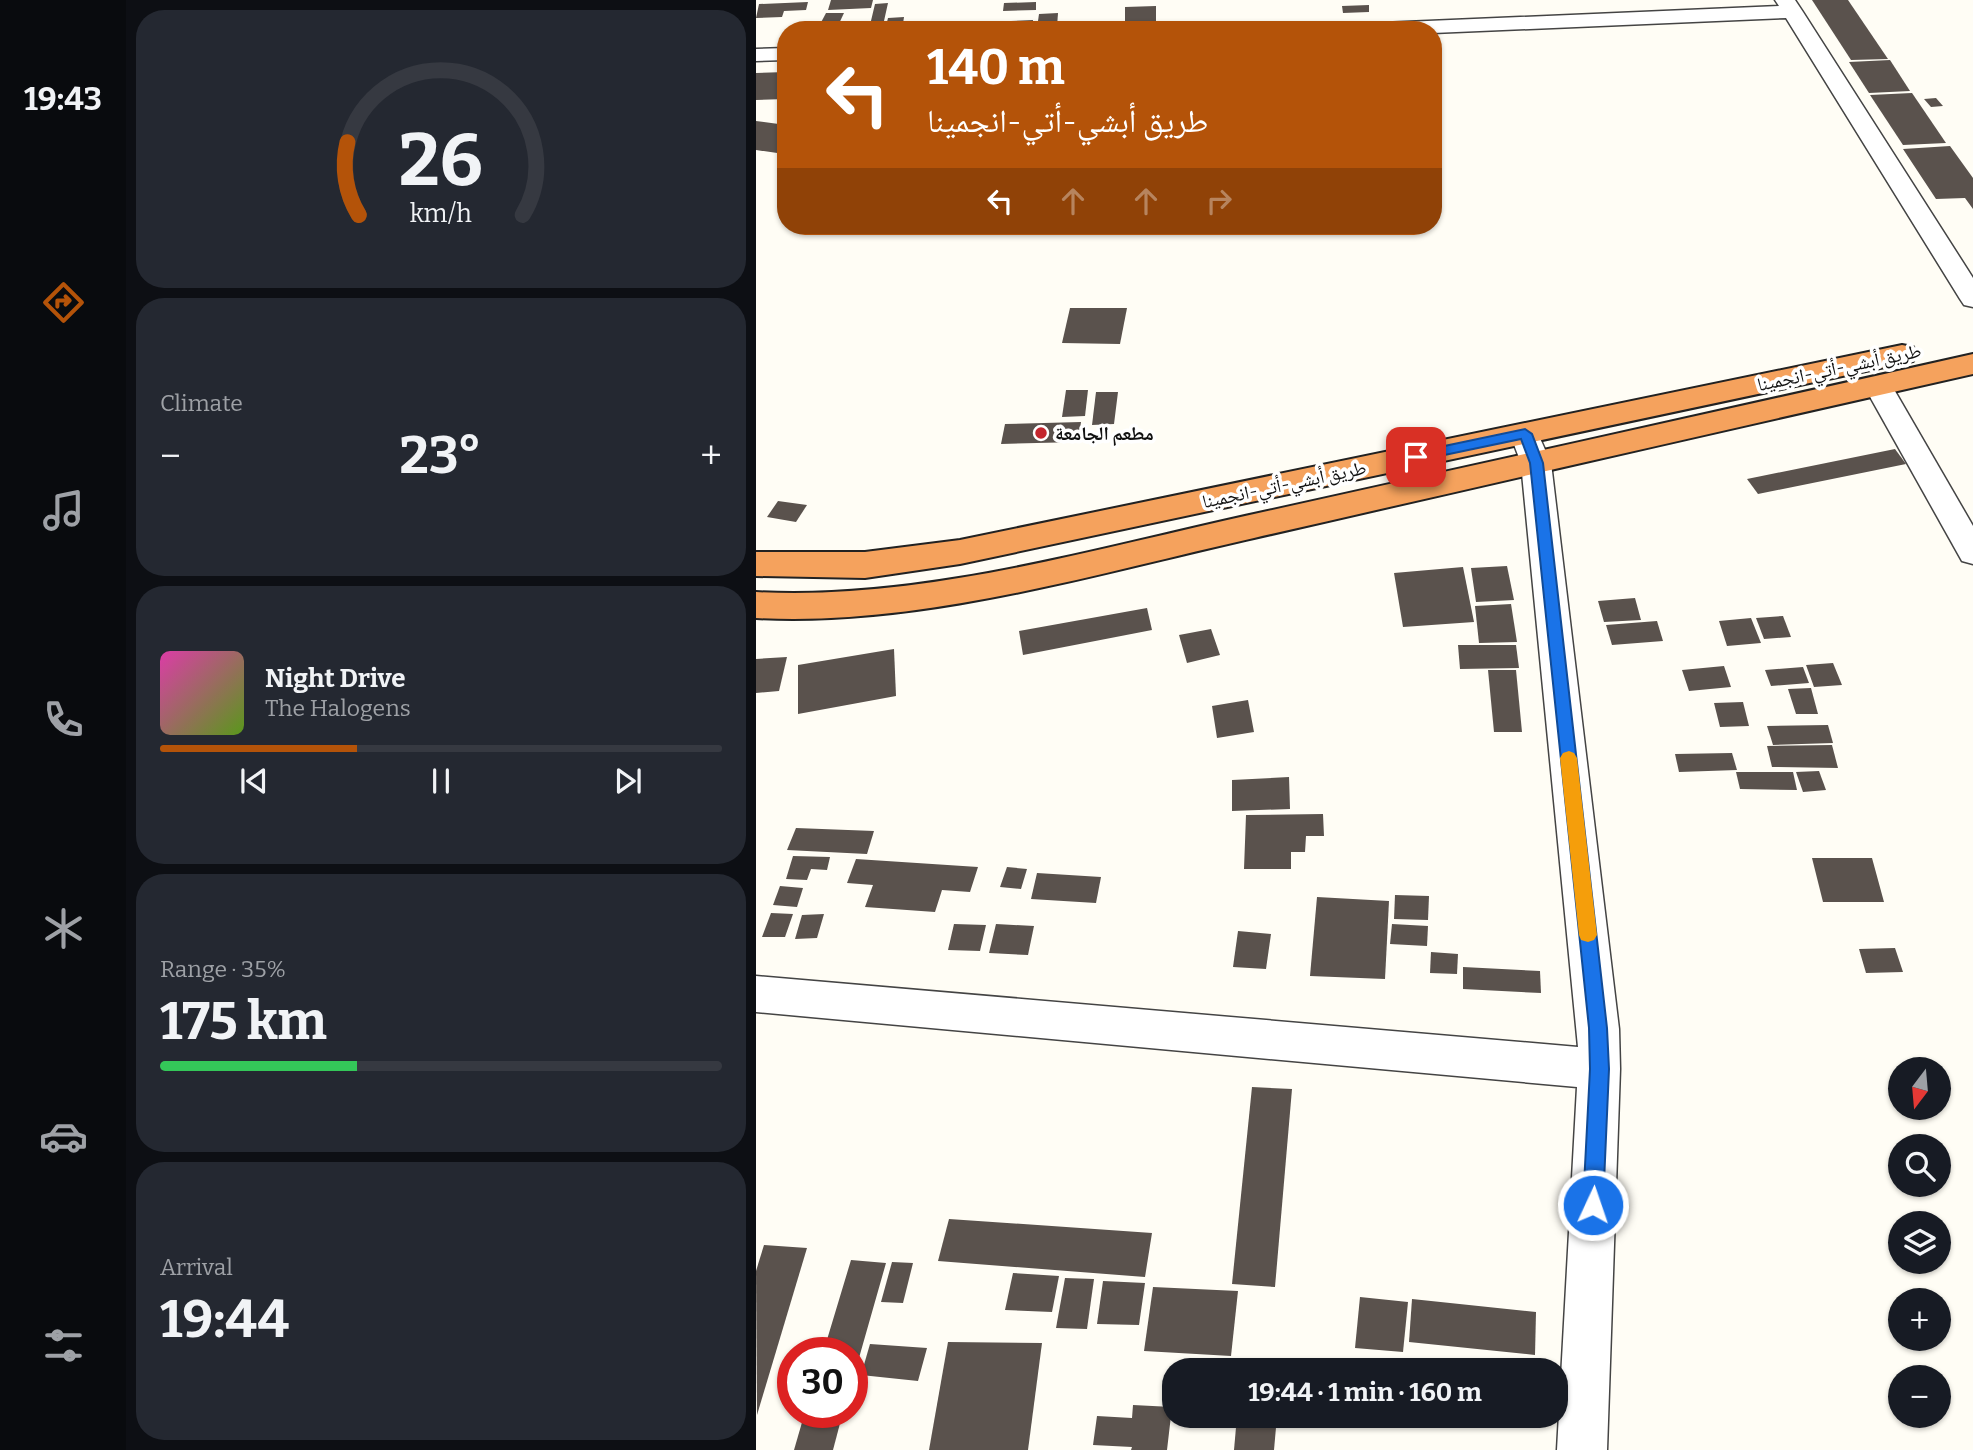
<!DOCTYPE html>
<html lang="en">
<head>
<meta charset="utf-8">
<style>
	:root { --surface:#171b24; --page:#242831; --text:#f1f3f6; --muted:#9ea1a6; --line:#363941; --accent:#b45309 }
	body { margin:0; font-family:Bitter,"Noto Naskh Arabic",serif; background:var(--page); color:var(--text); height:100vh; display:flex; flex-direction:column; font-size:26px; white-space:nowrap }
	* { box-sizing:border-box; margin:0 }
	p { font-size:23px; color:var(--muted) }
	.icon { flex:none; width:38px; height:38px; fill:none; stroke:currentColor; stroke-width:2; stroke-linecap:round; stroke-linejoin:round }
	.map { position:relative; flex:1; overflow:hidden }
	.sheet { display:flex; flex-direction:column; gap:10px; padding:10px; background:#0d0f14; width:630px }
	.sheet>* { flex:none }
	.hud { position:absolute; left:21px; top:21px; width:665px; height:214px; border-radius:28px; box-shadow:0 2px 5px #0004; background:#b45309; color:#fff; overflow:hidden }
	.needle { width:46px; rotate:196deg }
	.buttons { position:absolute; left:1132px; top:1057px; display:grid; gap:14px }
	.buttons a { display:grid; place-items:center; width:63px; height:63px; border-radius:50%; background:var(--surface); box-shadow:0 2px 5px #0004; font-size:35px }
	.speed { position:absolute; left:21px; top:1337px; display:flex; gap:14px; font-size:35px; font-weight:700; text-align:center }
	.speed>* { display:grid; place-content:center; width:91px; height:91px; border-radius:50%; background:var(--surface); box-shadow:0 2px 5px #0004; line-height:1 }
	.speed .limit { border:10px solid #d22; background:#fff; color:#111 }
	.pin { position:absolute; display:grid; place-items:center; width:60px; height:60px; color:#fff; margin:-30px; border-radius:14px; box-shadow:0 4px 10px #0006 }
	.me { position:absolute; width:77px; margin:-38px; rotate:3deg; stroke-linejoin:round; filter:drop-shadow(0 0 5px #0008) }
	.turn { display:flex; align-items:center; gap:24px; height:147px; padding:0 35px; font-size:32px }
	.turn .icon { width:91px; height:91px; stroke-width:2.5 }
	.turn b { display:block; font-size:49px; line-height:60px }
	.lanes { display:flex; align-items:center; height:66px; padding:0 35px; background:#0003; justify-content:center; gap:35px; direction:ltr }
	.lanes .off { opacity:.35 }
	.big { font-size:52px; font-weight:700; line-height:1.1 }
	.sheet .widget { flex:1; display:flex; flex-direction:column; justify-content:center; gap:10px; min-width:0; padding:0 24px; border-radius:28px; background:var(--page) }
	.sheet .dial { align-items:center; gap:0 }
	.dial svg { height:182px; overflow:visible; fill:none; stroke:var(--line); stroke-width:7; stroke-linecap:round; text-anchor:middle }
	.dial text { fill:var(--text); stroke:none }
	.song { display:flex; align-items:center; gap:21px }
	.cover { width:84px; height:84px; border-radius:10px; background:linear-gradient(135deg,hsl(320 70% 55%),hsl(90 70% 35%)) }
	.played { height:7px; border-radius:4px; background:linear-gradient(90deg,var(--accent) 35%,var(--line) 35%) }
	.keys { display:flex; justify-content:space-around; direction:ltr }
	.heat { display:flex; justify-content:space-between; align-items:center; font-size:38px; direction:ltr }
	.charge { height:10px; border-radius:5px; background:linear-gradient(90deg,#34c759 35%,var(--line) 0) }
	.trip { position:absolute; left:406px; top:1358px; width:406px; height:70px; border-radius:28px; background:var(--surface); box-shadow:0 2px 5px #0004; font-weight:700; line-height:70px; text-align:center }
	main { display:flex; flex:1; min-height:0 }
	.tab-bar { display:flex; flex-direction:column; width:126px; justify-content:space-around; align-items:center; background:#090b0e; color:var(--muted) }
	.tab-bar .icon { width:49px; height:49px }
	.tab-bar .active { color:var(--accent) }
	.tab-bar b { font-size:32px; color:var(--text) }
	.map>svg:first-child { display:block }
	.building { fill:#5a524d }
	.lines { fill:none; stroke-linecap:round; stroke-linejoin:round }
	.street-casing { stroke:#444; stroke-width:3 }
	.highway-casing { stroke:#222; stroke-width:4 }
	.street { fill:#fff; fill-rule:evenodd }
	.highway { fill:#f5a25d; fill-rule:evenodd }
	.route { fill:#1a73e8; stroke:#114b97; stroke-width:2 }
	.slow { fill:#f59e0b }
	.poi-dot { fill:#c4262e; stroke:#fff; stroke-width:2.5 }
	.labels { text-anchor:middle; stroke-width:7; stroke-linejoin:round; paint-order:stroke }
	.street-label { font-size:19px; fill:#111; stroke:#fff }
	.poi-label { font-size:19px; font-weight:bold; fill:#111; stroke:#fff; text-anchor:start }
</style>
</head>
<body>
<main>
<nav class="tab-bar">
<b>19:43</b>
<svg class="icon active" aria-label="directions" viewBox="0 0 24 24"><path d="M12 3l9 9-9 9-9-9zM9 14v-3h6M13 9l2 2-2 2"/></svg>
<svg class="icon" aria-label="music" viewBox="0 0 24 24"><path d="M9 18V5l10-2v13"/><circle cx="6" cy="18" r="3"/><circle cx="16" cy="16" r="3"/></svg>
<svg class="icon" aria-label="phone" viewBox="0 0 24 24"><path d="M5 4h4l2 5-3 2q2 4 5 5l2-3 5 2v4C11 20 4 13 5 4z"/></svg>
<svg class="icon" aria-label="climate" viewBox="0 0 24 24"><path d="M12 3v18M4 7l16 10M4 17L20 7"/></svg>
<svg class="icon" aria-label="car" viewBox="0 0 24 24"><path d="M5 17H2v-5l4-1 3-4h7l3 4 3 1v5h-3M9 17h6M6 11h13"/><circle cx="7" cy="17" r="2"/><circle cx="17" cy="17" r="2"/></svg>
<svg class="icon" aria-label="filters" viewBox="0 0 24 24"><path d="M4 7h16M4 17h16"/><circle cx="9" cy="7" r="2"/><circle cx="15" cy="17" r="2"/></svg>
</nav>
<section class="sheet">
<div class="widget dial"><svg viewBox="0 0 100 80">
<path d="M14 69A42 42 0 1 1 86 69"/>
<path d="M14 69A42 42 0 0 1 9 37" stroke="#b45309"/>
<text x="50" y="56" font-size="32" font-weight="700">26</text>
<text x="50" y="72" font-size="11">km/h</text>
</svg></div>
<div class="widget"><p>Climate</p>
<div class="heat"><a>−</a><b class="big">23°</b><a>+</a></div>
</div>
<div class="widget">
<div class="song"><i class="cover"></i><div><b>Night Drive</b><p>The Halogens</p></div></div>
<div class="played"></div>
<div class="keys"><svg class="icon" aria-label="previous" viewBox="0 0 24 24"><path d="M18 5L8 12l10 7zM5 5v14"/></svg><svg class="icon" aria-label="pause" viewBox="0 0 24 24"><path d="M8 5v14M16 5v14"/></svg><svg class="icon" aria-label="next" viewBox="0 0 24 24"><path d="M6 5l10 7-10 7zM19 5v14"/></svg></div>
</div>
<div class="widget"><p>Range · 35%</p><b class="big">175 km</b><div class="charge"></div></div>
<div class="widget"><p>Arrival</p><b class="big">19:44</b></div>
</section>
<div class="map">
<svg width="1217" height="1450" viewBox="0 0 1217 1450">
	<rect width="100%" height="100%" fill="#fffdf5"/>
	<g class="building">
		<polygon points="75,0 117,0 115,8 72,10"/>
		<polygon points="1056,0 1092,0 1132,59 1095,60"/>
		<polygon points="52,2 50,10 28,11 26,17 0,18 3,4"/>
		<polygon points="280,2 280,10 247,11 248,3"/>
		<polygon points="132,3 126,30 106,30 107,25 114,25 119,4"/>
		<polygon points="613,5 613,12 587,13 586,6"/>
		<polygon points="400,6 400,22 369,24 369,7"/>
		<polygon points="70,13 88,13 80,30 61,30"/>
		<polygon points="302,13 301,27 281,28 283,14"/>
		<polygon points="148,17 146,30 129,30 132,18"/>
		<polygon points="277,20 276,28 254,29 255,21"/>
		<polygon points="1134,60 1154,91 1113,93 1093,62"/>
		<polygon points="30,72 30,99 0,100 0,73"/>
		<polygon points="1156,93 1190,143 1147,145 1114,95"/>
		<polygon points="1180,98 1187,106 1175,107 1168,99"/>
		<polygon points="0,121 30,125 28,154 0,150"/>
		<polygon points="1194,146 1217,178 1217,209 1209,198 1180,199 1147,149"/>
		<polygon points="314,308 371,308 364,344 306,343"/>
		<polygon points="310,390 332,390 329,416 306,417"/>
		<polygon points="340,392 362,392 358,424 336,425"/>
		<polygon points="325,422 322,442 245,444 249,424"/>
		<polygon points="1139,449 1150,464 1002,494 991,479"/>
		<polygon points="22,501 51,505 40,522 11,517"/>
		<polygon points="751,566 758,600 720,602 715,568"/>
		<polygon points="707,567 718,622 647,627 638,573"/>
		<polygon points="879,598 885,620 848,622 842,601"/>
		<polygon points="755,604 761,642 723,643 719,606"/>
		<polygon points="391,608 396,630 267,655 263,631"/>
		<polygon points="1027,616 1035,637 1008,639 1000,618"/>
		<polygon points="995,618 1005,643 971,646 963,621"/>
		<polygon points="901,621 907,641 856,645 850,625"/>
		<polygon points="455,629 464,655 431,663 423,635"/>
		<polygon points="702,645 760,645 763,668 704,669"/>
		<polygon points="138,649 140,696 42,714 42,665"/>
		<polygon points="31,657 23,691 0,693 0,659"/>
		<polygon points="1077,663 1086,685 1058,687 1050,665"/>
		<polygon points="968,666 975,687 933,691 926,670"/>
		<polygon points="1047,667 1053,683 1015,686 1009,670"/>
		<polygon points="732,670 760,670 766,732 738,732"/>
		<polygon points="1055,688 1062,714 1040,714 1032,689"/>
		<polygon points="492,700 498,732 461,738 456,706"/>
		<polygon points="987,702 993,726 964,727 958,703"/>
		<polygon points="1072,725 1077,743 1017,745 1011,726"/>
		<polygon points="1076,745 1082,768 1016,767 1011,746"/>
		<polygon points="976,753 981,770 923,772 919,754"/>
		<polygon points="1063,771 1070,790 1047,792 1040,772"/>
		<polygon points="980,772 1037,772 1041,790 984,789"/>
		<polygon points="533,777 534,809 476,811 476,780"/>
		<polygon points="567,814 568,836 550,836 549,852 535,852 535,869 488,869 490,815"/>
		<polygon points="40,828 118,831 111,854 31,850"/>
		<polygon points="37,856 74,857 71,870 55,869 51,880 30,879"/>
		<polygon points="1056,858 1116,858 1128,902 1067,902"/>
		<polygon points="100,859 222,867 214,892 186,890 179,912 109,907 117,885 91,883"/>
		<polygon points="251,867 271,869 265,889 244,887"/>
		<polygon points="281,873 345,877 340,903 275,899"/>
		<polygon points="24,886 47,888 41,907 17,905"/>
		<polygon points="639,895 673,896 672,920 638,919"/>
		<polygon points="561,897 633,901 629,979 554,976"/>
		<polygon points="15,913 37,914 29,937 6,937"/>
		<polygon points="68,914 61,938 39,939 46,915"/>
		<polygon points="198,924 230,925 224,951 192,950"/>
		<polygon points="240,924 278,926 272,955 233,953"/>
		<polygon points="636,924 672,926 671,946 634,944"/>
		<polygon points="482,931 515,934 510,969 477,967"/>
		<polygon points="1139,948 1147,972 1110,973 1103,949"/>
		<polygon points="675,952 702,954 701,974 674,973"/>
		<polygon points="707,967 784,971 785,993 707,989"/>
		<polygon points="496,1087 536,1089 519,1287 476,1284"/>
		<polygon points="193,1219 396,1233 389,1277 182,1261"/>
		<polygon points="8,1245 51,1248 1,1415 0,1271"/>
		<polygon points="95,1260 130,1263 97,1379 96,1353 67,1353"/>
		<polygon points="136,1262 157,1263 147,1303 125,1302"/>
		<polygon points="257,1273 303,1276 296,1312 249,1310"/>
		<polygon points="309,1278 338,1279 331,1329 300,1328"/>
		<polygon points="347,1281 389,1283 383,1325 341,1324"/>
		<polygon points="397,1287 482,1291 475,1356 388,1351"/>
		<polygon points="604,1297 652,1302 647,1352 599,1348"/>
		<polygon points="656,1299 780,1312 779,1355 653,1342"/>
		<polygon points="192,1342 286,1343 272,1450 173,1450"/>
		<polygon points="114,1344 171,1348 162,1381 105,1375"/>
		<polygon points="377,1405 416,1407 411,1450 375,1450 376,1447 337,1445 341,1416 376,1418"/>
		<polygon points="49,1412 87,1412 77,1450 38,1450"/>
		<polygon points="481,1416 521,1416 518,1450 478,1450"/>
	</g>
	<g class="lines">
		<defs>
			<g id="street">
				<polygon points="1019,0 1039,0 1047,12 1217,278 1217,307 1208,305 1204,299 1030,18 677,33 677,30 592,30 595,26 602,24 1023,6"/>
				<polygon points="30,48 30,60 0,61 0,49"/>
				<polygon points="1122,377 1132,380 1136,386 1217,526 1217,564 1206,561 1108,386 1112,380"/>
				<polygon points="769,424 779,427 795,463 863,1029 864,1069 851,1450 801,1450 821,1087 0,1012 0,976 822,1047 765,463 754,434 759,427"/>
			</g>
			<g id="highway">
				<polygon points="1146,345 1157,347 1161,354 1157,361 204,564 109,578 0,576 0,552 109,552 204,540"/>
				<path d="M1217 354V374C977 428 738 483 498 538 338 574 164 627 0 618V592C164 601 338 549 498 514 738 461 977 408 1217 354Z"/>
			</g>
		</defs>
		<use href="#street" class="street-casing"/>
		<use href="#highway" class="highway-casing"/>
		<use href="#street" class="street"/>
		<use href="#highway" class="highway"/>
	</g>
	<polygon class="route" points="769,429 776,434 787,463 851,1028 853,1069 847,1205 844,1212 837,1215 830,1212 827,1205 834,1069 833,1028 774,463 765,439 660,461 653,457 660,452"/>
	<polygon class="slow" points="813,751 818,753 821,758 841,935 838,940 832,942 825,940 823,935 804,758 807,753"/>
	<circle class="poi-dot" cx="285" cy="433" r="7"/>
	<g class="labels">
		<g class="street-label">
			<text transform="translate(1083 367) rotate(-12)" y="7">طريق أبشي-أتي-انجمينا</text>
			<text transform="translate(528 484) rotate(-12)" y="7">طريق أبشي-أتي-انجمينا</text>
		</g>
		<g class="poi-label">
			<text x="299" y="440">مطعم الجامعة</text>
		</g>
	</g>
</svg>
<div class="buttons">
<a><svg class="needle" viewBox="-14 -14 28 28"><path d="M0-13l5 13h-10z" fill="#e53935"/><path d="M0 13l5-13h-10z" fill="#9ea1a6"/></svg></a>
<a><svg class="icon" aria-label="search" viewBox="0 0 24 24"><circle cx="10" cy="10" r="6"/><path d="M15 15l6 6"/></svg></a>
<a><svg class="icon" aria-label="layers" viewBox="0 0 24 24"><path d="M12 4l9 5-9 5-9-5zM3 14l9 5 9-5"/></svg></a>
<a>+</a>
<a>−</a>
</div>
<div class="speed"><div class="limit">30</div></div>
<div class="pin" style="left:660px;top:457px;background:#d93025"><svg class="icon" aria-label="arrive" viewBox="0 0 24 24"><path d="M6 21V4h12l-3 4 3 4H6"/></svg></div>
<svg class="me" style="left:837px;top:1205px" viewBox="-20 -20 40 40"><circle r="17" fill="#1a73e8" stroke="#fff" stroke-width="3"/><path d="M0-11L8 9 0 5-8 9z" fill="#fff"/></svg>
<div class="trip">19:44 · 1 min · 160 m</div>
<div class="hud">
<div class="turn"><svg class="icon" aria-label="left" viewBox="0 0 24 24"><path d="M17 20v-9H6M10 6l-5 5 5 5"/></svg><div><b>140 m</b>طريق أبشي-أتي-انجمينا</div></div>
<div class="lanes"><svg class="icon" aria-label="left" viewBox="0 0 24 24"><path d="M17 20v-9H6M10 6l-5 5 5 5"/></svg><svg class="icon off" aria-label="ahead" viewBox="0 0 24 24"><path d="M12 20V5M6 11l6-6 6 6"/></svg><svg class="icon off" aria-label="ahead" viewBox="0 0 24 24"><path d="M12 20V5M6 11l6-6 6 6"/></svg><svg class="icon off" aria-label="right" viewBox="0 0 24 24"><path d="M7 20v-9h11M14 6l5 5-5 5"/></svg></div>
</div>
</div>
</main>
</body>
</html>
